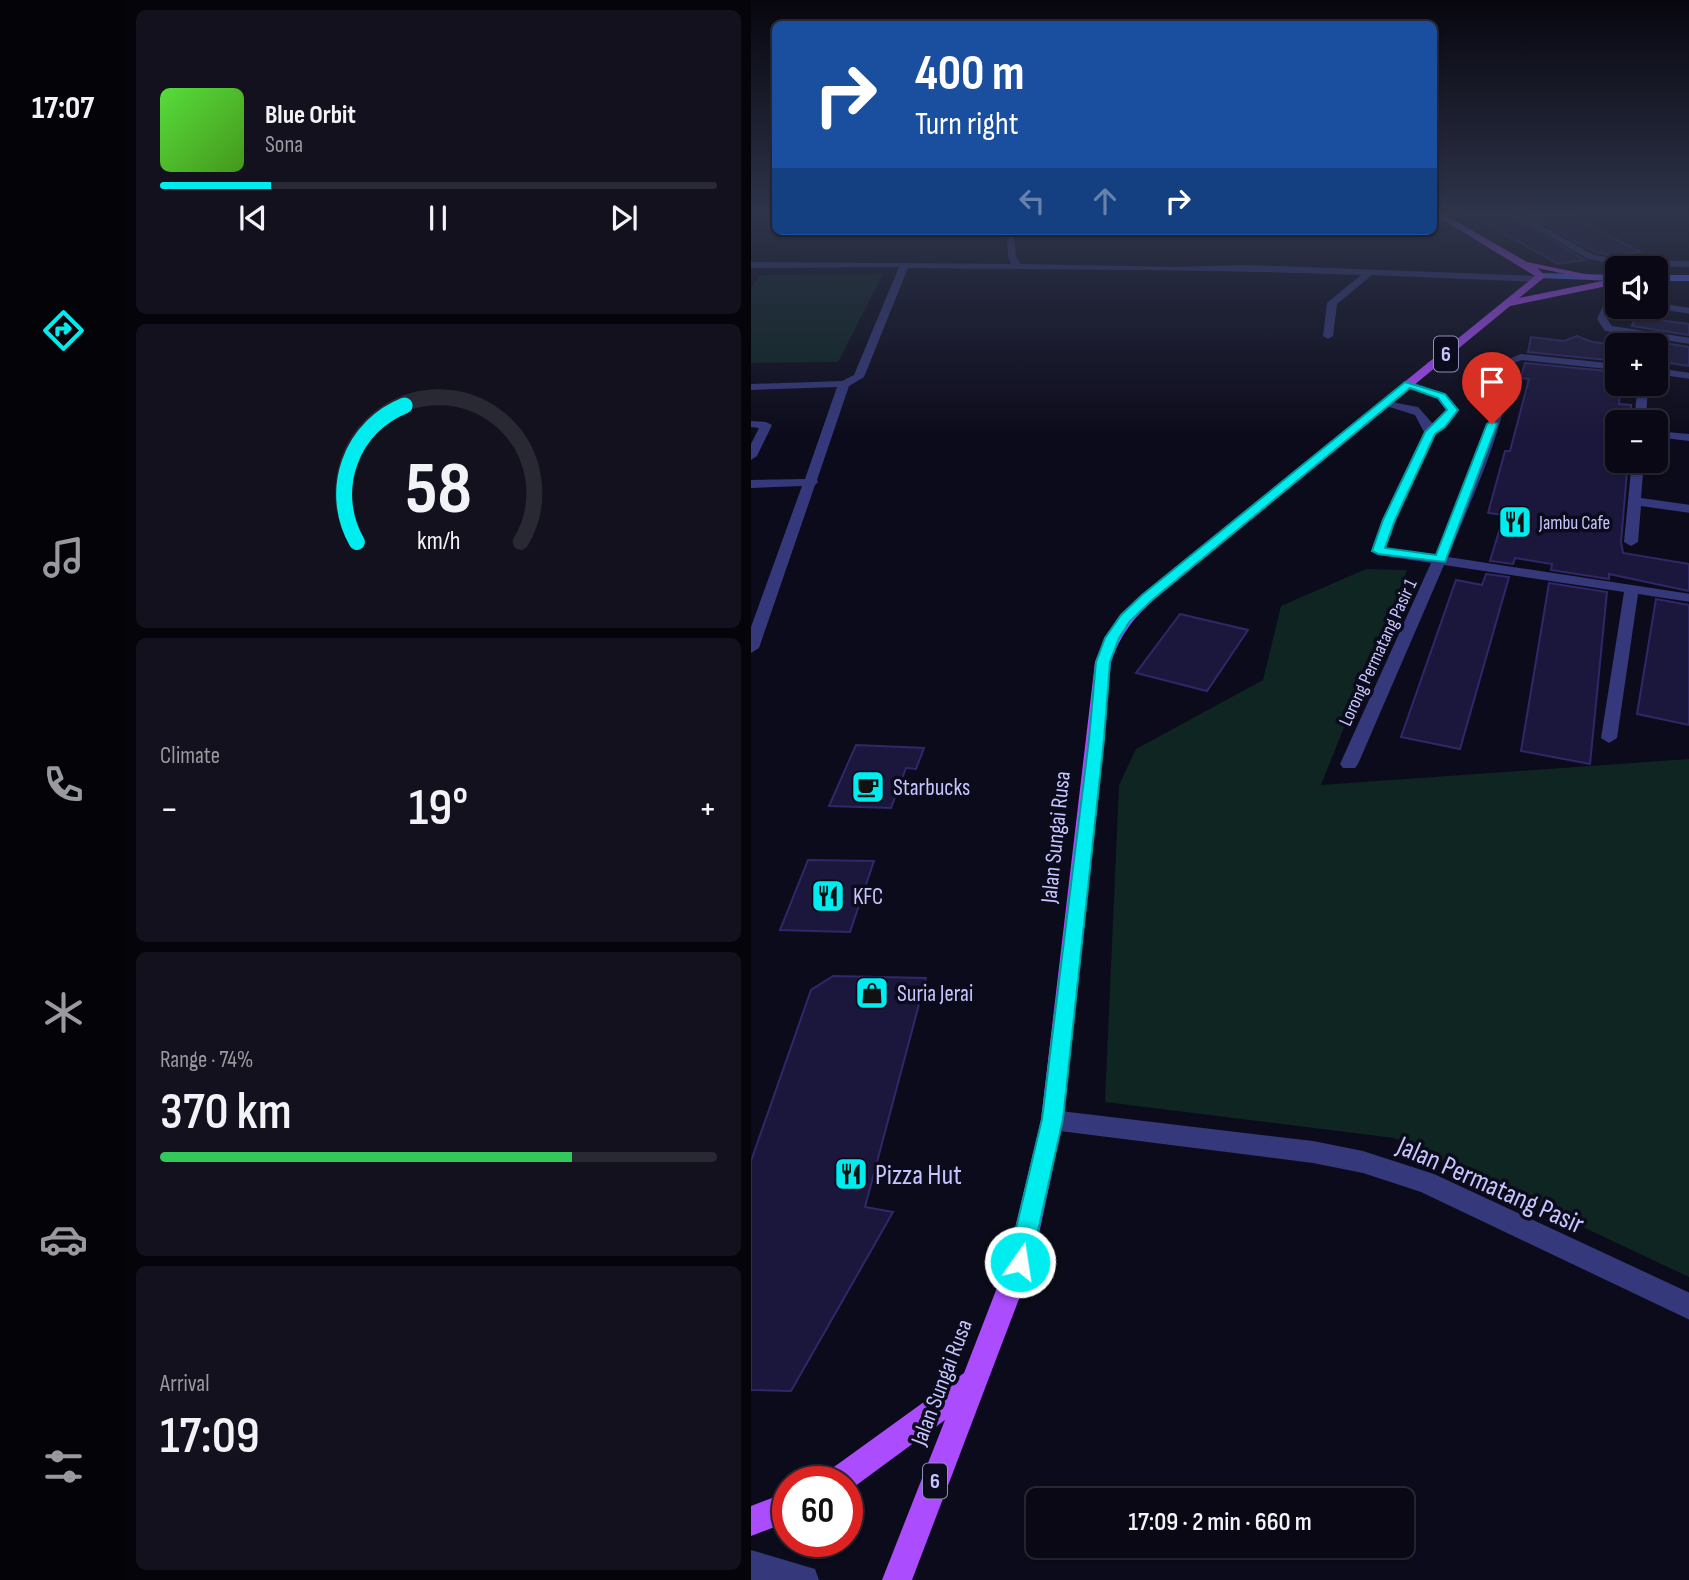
<!DOCTYPE html>
<html lang="en">
<head>
<meta charset="utf-8">
<style>
	:root { --surface:#090814; --page:#12111d; --text:#f1f3f6; --muted:#999aa0; --line:#292934; --accent:#00edf0 }
	body { margin:0; font-family:"Sofia Sans Condensed",sans-serif; background:var(--page); color:var(--text); height:100vh; display:flex; flex-direction:column; font-size:26px; white-space:nowrap }
	* { box-sizing:border-box; margin:0 }
	p { font-size:23px; color:var(--muted) }
	.icon { flex:none; width:38px; height:38px; fill:none; stroke:currentColor; stroke-width:2; stroke-linecap:round; stroke-linejoin:round }
	.map { position:relative; flex:1; overflow:hidden }
	.sheet { display:flex; flex-direction:column; gap:10px; padding:10px; background:#05040b; width:625px }
	.sheet>* { flex:none }
	.guide { position:absolute; left:21px; top:21px; width:665px; height:214px; border-radius:10px; box-shadow:0 2px 5px #0004,0 0 0 2px var(--line); background:#1a4fa0; color:#fff; overflow:hidden }
	.buttons { position:absolute; left:854px; top:256px; display:grid; gap:14px }
	.buttons a { display:grid; place-items:center; width:63px; height:63px; border-radius:10px; background:var(--surface); box-shadow:0 2px 5px #0004,0 0 0 2px var(--line); font-size:35px }
	.speed { position:absolute; left:21px; top:1466px; display:flex; gap:14px; font-size:35px; font-weight:700; text-align:center }
	.speed>* { display:grid; place-content:center; width:91px; height:91px; border-radius:50%; background:var(--surface); box-shadow:0 2px 5px #0004,0 0 0 2px var(--line); line-height:1 }
	.speed .limit { border:10px solid #d22; background:#fff; color:#111 }
	.pin { position:absolute; display:grid; place-items:center; width:60px; height:60px; color:#fff; margin:-72px -30px; border-radius:50% 50% 50% 0; rotate:-45deg; box-shadow:0 0 7px #0007 }
	.pin .icon { rotate:45deg }
	.me { position:absolute; width:77px; margin:-38px; rotate:13deg; stroke-linejoin:round; filter:drop-shadow(0 0 5px #0008) }
	.turn { display:flex; align-items:center; gap:24px; height:147px; padding:0 28px; font-size:32px }
	.turn .icon { width:91px; height:91px; stroke-width:2.5 }
	.turn b { display:block; font-size:49px; line-height:60px }
	.lanes { display:flex; align-items:center; height:66px; padding:0 28px; background:#0003; justify-content:center; gap:35px; direction:ltr }
	.lanes .off { opacity:.35 }
	.big { font-size:52px; font-weight:600; line-height:1.1 }
	.sheet .tile { flex:1; display:flex; flex-direction:column; justify-content:center; gap:10px; min-width:0; padding:0 24px; border-radius:10px; background:var(--page) }
	.sheet .dial { align-items:center; gap:0 }
	.dial svg { height:182px; overflow:visible; fill:none; stroke:var(--line); stroke-width:7; stroke-linecap:round; text-anchor:middle }
	.dial text { fill:var(--text); stroke:none }
	.song { display:flex; align-items:center; gap:21px }
	.cover { width:84px; height:84px; border-radius:10px; background:linear-gradient(135deg,hsl(110 70% 55%),hsl(100 70% 35%)) }
	.played { height:7px; border-radius:4px; background:linear-gradient(90deg,var(--accent) 20%,var(--line) 20%) }
	.keys { display:flex; justify-content:space-around; direction:ltr }
	.heat { display:flex; justify-content:space-between; align-items:center; font-size:38px; direction:ltr }
	.charge { height:10px; border-radius:5px; background:linear-gradient(90deg,#34c759 74%,var(--line) 0) }
	.trip { position:absolute; left:275px; top:1488px; width:388px; height:70px; border-radius:10px; background:var(--surface); box-shadow:0 2px 5px #0004,0 0 0 2px var(--line); font-weight:600; line-height:70px; text-align:center }
	main { display:flex; flex:1; min-height:0 }
	.dock { display:flex; flex-direction:column; width:126px; justify-content:space-around; align-items:center; background:#040308; color:var(--muted) }
	.dock .icon { width:49px; height:49px }
	.dock .active { color:var(--accent) }
	.dock b { font-size:32px; color:var(--text) }
	.map>svg:first-child { display:block }
	.green { fill:#0e2522 }
	.building { fill:#1b173c; stroke:#2f2868; stroke-width:2 }
	.lines { fill:none; stroke-linecap:round; stroke-linejoin:round }
	.minor { fill:#35397b; fill-rule:evenodd }
	.tertiary { fill:#35397b; fill-rule:evenodd }
	.secondary { fill:#5c66ff; fill-rule:evenodd }
	.primary { fill:#ac4cff; fill-rule:evenodd }
	.route { fill:#00edf0; stroke:#009a9c; stroke-width:2 }
	.labels { text-anchor:middle; stroke-width:7; stroke-linejoin:round; paint-order:stroke }
	.far-poi-label { font-size:19px; fill:#c6c5ff; stroke:#0c0b1b; text-anchor:start }
	.far-street-label { font-size:19px; fill:#c6c5ff; stroke:#0c0b1b }
	.shield { fill:#0c0b1b; stroke:#8e8dbb; stroke-width:2 }
	.shield-label { font-size:21px; font-weight:bold; fill:#c6c5ff }
	.poi-label { font-size:23px; fill:#c6c5ff; stroke:#0c0b1b; text-anchor:start }
	.street-label { font-size:23px; fill:#c6c5ff; stroke:#0c0b1b }
	.near-poi-label { font-size:28px; fill:#c6c5ff; stroke:#0c0b1b; text-anchor:start }
	.near-street-label { font-size:28px; fill:#c6c5ff; stroke:#0c0b1b }
</style>
</head>
<body>
<main>
<nav class="dock">
<b>17:07</b>
<svg class="icon active" aria-label="directions" viewBox="0 0 24 24"><path d="M12 3l9 9-9 9-9-9zM9 14v-3h6M13 9l2 2-2 2"/></svg>
<svg class="icon" aria-label="music" viewBox="0 0 24 24"><path d="M9 18V5l10-2v13"/><circle cx="6" cy="18" r="3"/><circle cx="16" cy="16" r="3"/></svg>
<svg class="icon" aria-label="phone" viewBox="0 0 24 24"><path d="M5 4h4l2 5-3 2q2 4 5 5l2-3 5 2v4C11 20 4 13 5 4z"/></svg>
<svg class="icon" aria-label="climate" viewBox="0 0 24 24"><path d="M12 3v18M4 7l16 10M4 17L20 7"/></svg>
<svg class="icon" aria-label="car" viewBox="0 0 24 24"><path d="M5 17H2v-5l4-1 3-4h7l3 4 3 1v5h-3M9 17h6M6 11h13"/><circle cx="7" cy="17" r="2"/><circle cx="17" cy="17" r="2"/></svg>
<svg class="icon" aria-label="filters" viewBox="0 0 24 24"><path d="M4 7h16M4 17h16"/><circle cx="9" cy="7" r="2"/><circle cx="15" cy="17" r="2"/></svg>
</nav>
<section class="sheet">
<div class="tile">
<div class="song"><i class="cover"></i><div><b>Blue Orbit</b><p>Sona</p></div></div>
<div class="played"></div>
<div class="keys"><svg class="icon" aria-label="previous" viewBox="0 0 24 24"><path d="M18 5L8 12l10 7zM5 5v14"/></svg><svg class="icon" aria-label="pause" viewBox="0 0 24 24"><path d="M8 5v14M16 5v14"/></svg><svg class="icon" aria-label="next" viewBox="0 0 24 24"><path d="M6 5l10 7-10 7zM19 5v14"/></svg></div>
</div>
<div class="tile dial"><svg viewBox="0 0 100 80">
<path d="M14 69A42 42 0 1 1 86 69"/>
<path d="M14 69A42 42 0 0 1 35 9" stroke="#00edf0"/>
<text x="50" y="56" font-size="32" font-weight="700">58</text>
<text x="50" y="72" font-size="11">km/h</text>
</svg></div>
<div class="tile"><p>Climate</p>
<div class="heat"><a>−</a><b class="big">19°</b><a>+</a></div>
</div>
<div class="tile"><p>Range · 74%</p><b class="big">370 km</b><div class="charge"></div></div>
<div class="tile"><p>Arrival</p><b class="big">17:09</b></div>
</section>
<div class="map">
<svg width="939" height="1580" viewBox="0 0 939 1580">
	<rect width="100%" height="100%" fill="#0c0b1b"/>
	<g class="green">
		<polygon points="132,274 87,362 0,363 0,288 10,275"/>
		<polygon points="615,569 656,570 570,785 938,759 938,1277 643,1138 354,1102 368,785 385,749 512,680 530,606"/>
	</g>
	<g class="building">
		<polygon points="720,215 760,215 834,260 807,264"/>
		<polygon points="777,215 818,215 890,252 863,256 844,252"/>
		<polygon points="884,317 938,324 938,335 881,326"/>
		<polygon points="826,336 841,342 866,345 866,361 777,352 780,337 813,341"/>
		<polygon points="878,337 938,347 938,366 905,361 905,345 876,345"/>
		<polygon points="774,363 866,372 866,383 870,383 868,404 880,405 880,422 866,422 866,460 877,460 870,542 872,553 938,564 938,591 858,574 858,579 800,570 801,564 764,558 762,564 739,561 753,515 737,513 754,451 759,451 778,379 770,378"/>
		<polygon points="735,574 758,577 709,749 650,737 705,580 731,585"/>
		<polygon points="798,583 856,592 839,764 770,751"/>
		<polygon points="905,599 938,605 938,725 886,714"/>
		<polygon points="429,614 497,630 456,691 385,673"/>
		<polygon points="105,745 173,748 165,769 155,768 140,808 78,806"/>
		<polygon points="57,860 123,861 99,932 29,930"/>
		<polygon points="82,976 175,978 114,1207 142,1212 40,1391 0,1390 0,1161 60,990"/>
	</g>
	<g class="lines">
		<g class="minor">
			<polygon points="762,215 772,215 843,255 873,260 939,261 939,267 873,266 837,259"/>
			<path d="M172 231H263L265 256 269 264 427 267 496 265 787 276 792 279 787 282 621 275 586 304 582 336 577 339 572 336 576 303 610 275C459 269 308 270 157 268L113 377 98 386 66 480 67 482 64 485 8 648 0 653V627L51 486 0 488V480L54 479 86 387 0 390V384L91 381 103 375 148 267 0 268V262L260 264 257 256 256 235 169 236Z"/>
			<polygon points="866,299 866,305 860,308 856,319 861,326 939,338 939,344 854,331 846,319 853,304"/>
			<polygon points="905,303 939,308 939,314 902,308"/>
			<path d="M770 354 866 364V370L771 360 760 364C755 430 721 496 697 557L939 594V602L887 594 866 738 858 743 850 738 873 592 693 565 607 764 604 768H592L589 764 680 563 627 555 620 551 631 520 673 432 664 415 629 404 635 401 667 407 682 424 695 410 687 398 654 386 653 384 658 381 695 394 707 410 701 420 684 434 645 520 635 548 684 555C709 494 743 429 750 362Z"/>
			<polygon points="905,368 939,373 939,379 905,374"/>
			<polygon points="887,383 897,383 895,422 883,422"/>
			<polygon points="0,421 15,422 21,425 6,456 0,460 0,444 8,428 0,427"/>
			<polygon points="905,431 939,434 939,441 905,437"/>
			<polygon points="881,460 893,460 890,498 939,505 939,513 890,506 887,542 880,546 873,542"/>
			<polygon points="301,1110 562,1141 612,1151 683,1174 939,1293 939,1320 670,1192 612,1173 562,1163 301,1130 293,1127 290,1120 293,1113"/>
		</g>
		<polygon class="tertiary" points="0,1550 64,1569 68,1580 0,1580"/>
		<g class="secondary">
			<polygon points="790,273 866,275 866,281 787,278 787,274"/>
			<rect x="905" y="275" width="34" height="6"/>
		</g>
		<g class="primary">
			<path d="M684 215H694L776 262 848 277 843 280 786 268 795 276 768 298 866 278V284L759 306 401 601C381 620 369 636 360 662L312 1120 282 1262 161 1580H131L194 1420 96 1492V1482H72L76 1472 213 1373 256 1262 290 1120 344 662C355 634 369 615 391 595L784 276Z"/>
			<polygon points="37,1492 37,1522 0,1536 0,1506"/>
		</g>
	</g>
	<linearGradient id="sky" x2="0" y2="1"><stop stop-color="#07060f"/><stop offset="0.49" stop-color="#2e344a"/><stop offset="1" stop-color="#2e344a" stop-opacity="0"/></linearGradient>
	<rect width="939" height="436" fill="url(#sky)"/>
	<polygon class="route" points="654,382 694,394 707,410 694,427 684,434 644,520 634,548 685,555 736,424 741,421 746,424 694,562 627,554 621,551 632,520 674,432 696,410 687,398 659,388 401,600 379,621 368,638 359,662 353,739 312,1119 280,1262 277,1270 269,1273 261,1270 257,1262 291,1119 338,739 345,662 354,638 370,615 391,595"/>
	<defs>
		<symbol id="restaurant-square" viewBox="-11 -11 22 22"><rect x="-9" y="-9" width="18" height="18" rx="4" fill="#00edf0" stroke="#0c0b1b"/><path d="M-5-6h1v4h1v-4h1v4h1v-4h1v5L-1.5 .5V6h-2V.5L-5-1ZM5-6V6H3V1.5H1.5Q1.5-4 5-6Z" fill="#111"/></symbol>
		<symbol id="cafe-square" viewBox="-11 -11 22 22"><rect x="-9" y="-9" width="18" height="18" rx="4" fill="#00edf0" stroke="#0c0b1b"/><path d="M-5.5-4.5H6V0H3Q3 3.5 0 3.5H-2.5Q-5.5 3.5-5.5 0ZM3-3.2v2h1.7v-2ZM-6 4.5H4V6H-6Z" fill="#111"/></symbol>
		<symbol id="shop-square" viewBox="-11 -11 22 22"><rect x="-9" y="-9" width="18" height="18" rx="4" fill="#00edf0" stroke="#0c0b1b"/><path d="M-5-2.5h2.3a2.7 3.5 0 0 1 5.4 0H5L5.5 6h-11ZM-1.5-2.5h3a1.5 2.3 0 0 0-3 0Z" fill="#111"/></symbol>
	</defs>
	<g fill-rule="evenodd">
		<use href="#restaurant-square" x="745" y="503" width="38" height="38"/>
		<use href="#cafe-square" x="98" y="768" width="38" height="38"/>
		<use href="#restaurant-square" x="58" y="877" width="38" height="38"/>
		<use href="#shop-square" x="102" y="974" width="38" height="38"/>
		<use href="#restaurant-square" x="81" y="1155" width="38" height="38"/>
	</g>
	<g class="labels">
		<g class="far-poi-label">
			<text x="788" y="529">Jambu Cafe</text>
		</g>
		<g class="far-street-label">
			<text transform="translate(626 652) rotate(-65)" y="7">Lorong Permatang Pasir 1</text>
		</g>
		<g class="shield">
			<rect x="683" y="336.5" width="24" height="35" rx="5"/>
			<rect x="172" y="1463.5" width="24" height="35" rx="5"/>
		</g>
		<g class="shield-label">
			<text x="695" y="361">6</text>
			<text x="184" y="1488">6</text>
		</g>
		<g class="poi-label">
			<text x="142" y="795">Starbucks</text>
			<text x="102" y="904">KFC</text>
			<text x="146" y="1001">Suria Jerai</text>
		</g>
		<g class="street-label">
			<text transform="translate(304 837) rotate(-84)" y="8">Jalan Sungai Rusa</text>
			<text transform="translate(190 1382) rotate(-69)" y="8">Jalan Sungai Rusa</text>
		</g>
		<g class="near-poi-label">
			<text x="124" y="1184">Pizza Hut</text>
		</g>
		<g class="near-street-label">
			<text transform="translate(740 1184) rotate(24)" y="10">Jalan Permatang Pasir</text>
		</g>
	</g>
</svg>
<div class="buttons">
<a><svg class="icon" aria-label="sound" viewBox="0 0 24 24"><path d="M4 9h4l5-4v14l-5-4H4zM17 9q2 3 0 6"/></svg></a>
<a>+</a>
<a>−</a>
</div>
<div class="speed"><div class="limit">60</div></div>
<div class="pin" style="left:741px;top:424px;background:#d93025"><svg class="icon" aria-label="arrive" viewBox="0 0 24 24"><path d="M6 21V4h12l-3 4 3 4H6"/></svg></div>
<svg class="me" style="left:269px;top:1262px" viewBox="-20 -20 40 40"><circle r="17" fill="#00edf0" stroke="#fff" stroke-width="3"/><path d="M0-11L8 9 0 5-8 9z" fill="#fff"/></svg>
<div class="trip">17:09 · 2 min · 660 m</div>
<div class="guide">
<div class="turn"><svg class="icon" aria-label="right" viewBox="0 0 24 24"><path d="M7 20v-9h11M14 6l5 5-5 5"/></svg><div><b>400 m</b>Turn right</div></div>
<div class="lanes"><svg class="icon off" aria-label="left" viewBox="0 0 24 24"><path d="M17 20v-9H6M10 6l-5 5 5 5"/></svg><svg class="icon off" aria-label="ahead" viewBox="0 0 24 24"><path d="M12 20V5M6 11l6-6 6 6"/></svg><svg class="icon" aria-label="right" viewBox="0 0 24 24"><path d="M7 20v-9h11M14 6l5 5-5 5"/></svg></div>
</div>
</div>
</main>
</body>
</html>
